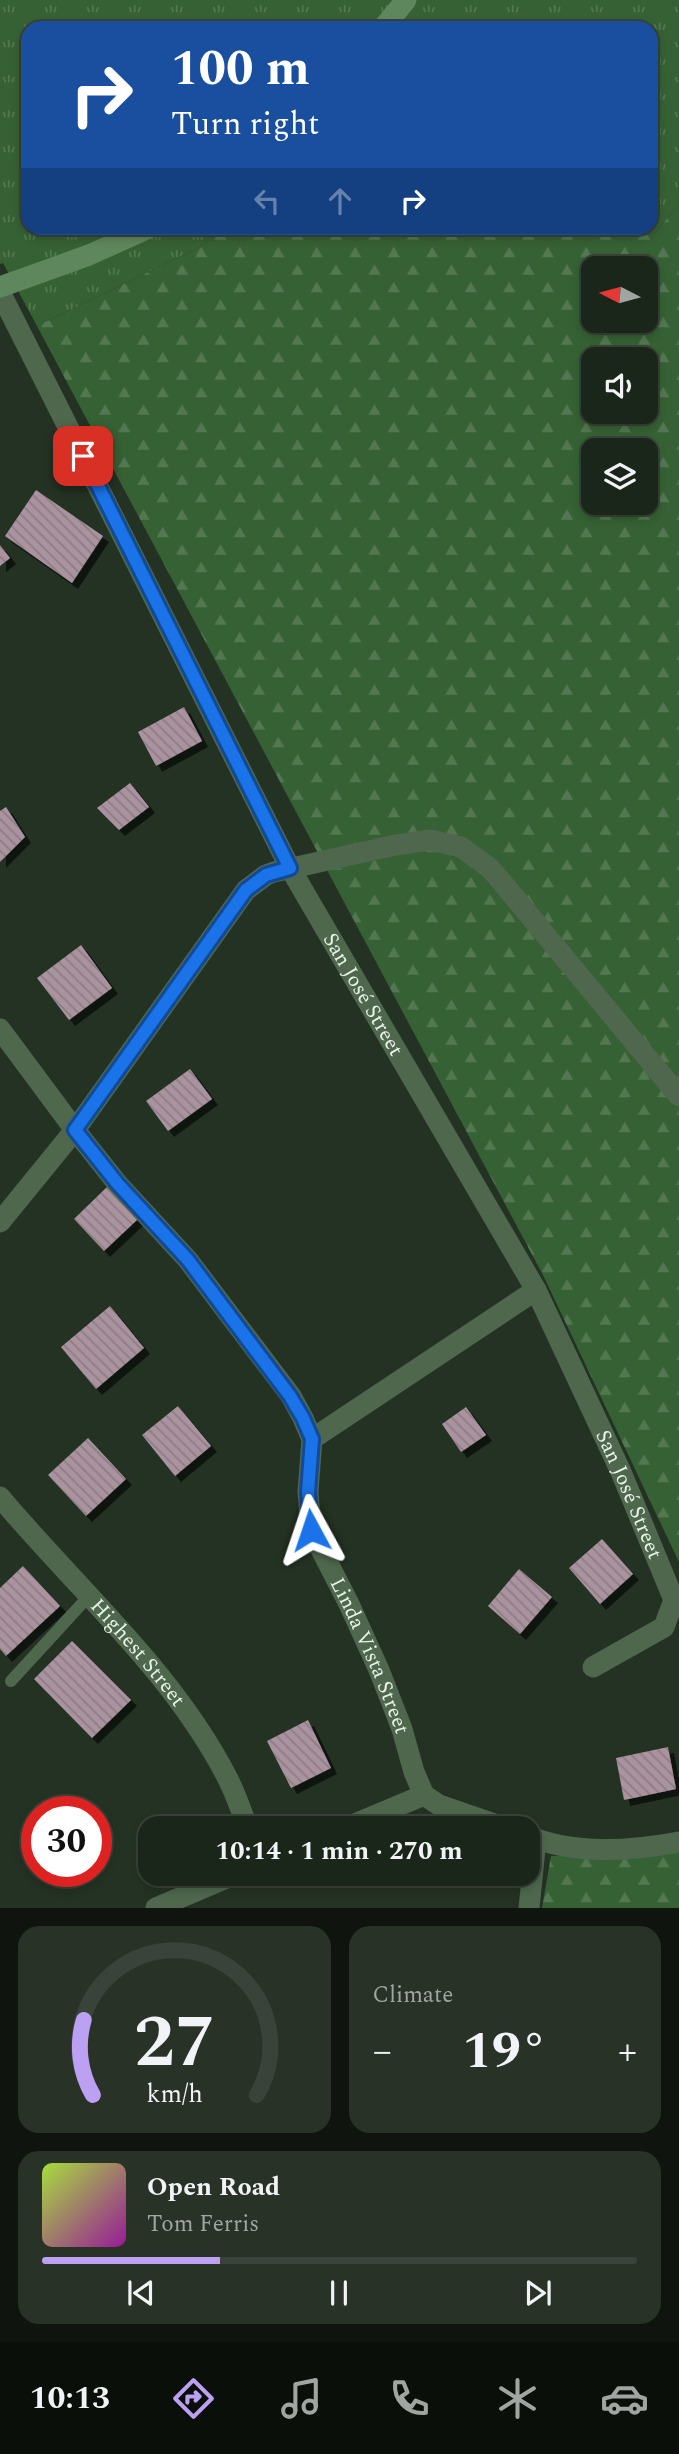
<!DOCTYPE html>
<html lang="en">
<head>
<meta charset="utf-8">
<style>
	:root { --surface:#1b261a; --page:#283227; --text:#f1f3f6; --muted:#a0a5a2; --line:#394339; --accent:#bca0f2 }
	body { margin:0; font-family:Spectral,serif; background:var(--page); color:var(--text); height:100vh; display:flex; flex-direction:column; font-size:26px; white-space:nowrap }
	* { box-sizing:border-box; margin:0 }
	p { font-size:23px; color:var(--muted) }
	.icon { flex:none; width:38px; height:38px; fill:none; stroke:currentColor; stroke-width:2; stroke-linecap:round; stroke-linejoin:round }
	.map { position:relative; height:1908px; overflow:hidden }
	.drawer { display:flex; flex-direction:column; gap:18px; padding:18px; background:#0f150e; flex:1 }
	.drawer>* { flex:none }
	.top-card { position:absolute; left:21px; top:21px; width:637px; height:214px; border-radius:21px; box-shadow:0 4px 10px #0003,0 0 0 2px var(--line); background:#1a4fa0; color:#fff; overflow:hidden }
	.needle { width:46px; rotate:276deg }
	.buttons { position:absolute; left:581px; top:256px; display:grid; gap:14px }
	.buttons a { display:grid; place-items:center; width:77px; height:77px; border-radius:14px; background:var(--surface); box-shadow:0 4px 10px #0003,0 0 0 2px var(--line); font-size:35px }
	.speed { position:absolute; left:21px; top:1796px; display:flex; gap:14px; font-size:35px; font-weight:700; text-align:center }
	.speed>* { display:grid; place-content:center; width:91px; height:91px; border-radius:50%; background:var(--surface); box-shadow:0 4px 10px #0003,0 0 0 2px var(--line); line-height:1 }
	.speed .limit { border:10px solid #d22; background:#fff; color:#111 }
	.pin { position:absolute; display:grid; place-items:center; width:60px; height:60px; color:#fff; margin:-30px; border-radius:14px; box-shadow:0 4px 10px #0006 }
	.me { position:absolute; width:77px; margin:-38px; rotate:355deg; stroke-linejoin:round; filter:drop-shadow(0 0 5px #0008) }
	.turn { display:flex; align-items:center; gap:24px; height:147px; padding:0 35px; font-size:32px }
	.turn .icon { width:91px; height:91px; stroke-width:2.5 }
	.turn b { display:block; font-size:49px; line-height:60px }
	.lanes { display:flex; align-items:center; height:66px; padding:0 35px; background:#0003; justify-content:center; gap:35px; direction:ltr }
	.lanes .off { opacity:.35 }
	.big { font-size:52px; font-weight:700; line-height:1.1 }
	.drawer .widget { flex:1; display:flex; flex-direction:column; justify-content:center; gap:10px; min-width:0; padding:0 24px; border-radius:21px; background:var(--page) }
	.drawer .dial { align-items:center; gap:0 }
	.dial svg { height:182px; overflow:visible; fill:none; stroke:var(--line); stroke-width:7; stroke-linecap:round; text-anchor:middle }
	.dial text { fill:var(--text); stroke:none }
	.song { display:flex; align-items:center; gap:21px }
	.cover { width:84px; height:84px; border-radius:10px; background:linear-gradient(135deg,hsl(80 70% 55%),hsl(300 70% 35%)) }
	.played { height:7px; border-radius:4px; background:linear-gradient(90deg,var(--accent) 30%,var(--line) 30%) }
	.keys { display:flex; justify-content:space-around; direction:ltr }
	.heat { display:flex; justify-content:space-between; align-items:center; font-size:38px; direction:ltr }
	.drawer .tiles { flex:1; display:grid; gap:18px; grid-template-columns:1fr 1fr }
	.widget:last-child { grid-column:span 2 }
	.trip { position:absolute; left:138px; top:1816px; width:402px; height:70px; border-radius:21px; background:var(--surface); box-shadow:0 4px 10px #0003,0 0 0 2px var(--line); font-weight:700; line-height:70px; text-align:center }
	.menu { display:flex; height:112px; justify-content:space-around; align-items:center; background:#0b0f0a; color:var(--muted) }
	.menu .icon { width:49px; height:49px }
	.menu .current { color:var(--accent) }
	.menu b { font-size:32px; color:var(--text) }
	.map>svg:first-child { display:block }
	.grass { fill:url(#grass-tufts) }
	.forest { fill:url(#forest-firs); fill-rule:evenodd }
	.building { fill:url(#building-back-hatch); filter:url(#shadow) }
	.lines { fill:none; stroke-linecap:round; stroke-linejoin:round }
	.lane { stroke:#4e674d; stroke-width:12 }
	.street { stroke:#4e674d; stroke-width:21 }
	.secondary { stroke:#5f875d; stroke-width:21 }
	.route-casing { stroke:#114b97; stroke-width:18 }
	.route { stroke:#1a73e8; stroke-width:12 }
	.labels { text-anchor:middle; stroke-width:7; stroke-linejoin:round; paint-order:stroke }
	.street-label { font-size:21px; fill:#e9f2e8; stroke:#121811 }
</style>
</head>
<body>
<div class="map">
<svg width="679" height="1908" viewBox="0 0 679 1908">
	<defs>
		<pattern id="grass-tufts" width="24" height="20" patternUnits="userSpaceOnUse" patternTransform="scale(1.75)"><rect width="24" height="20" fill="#366134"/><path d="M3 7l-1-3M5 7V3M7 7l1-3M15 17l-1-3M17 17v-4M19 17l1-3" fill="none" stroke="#537851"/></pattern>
		<pattern id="forest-firs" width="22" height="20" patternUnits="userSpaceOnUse" patternTransform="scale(1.75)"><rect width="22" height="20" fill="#366134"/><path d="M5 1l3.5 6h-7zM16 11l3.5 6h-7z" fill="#537851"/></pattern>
		<pattern id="building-back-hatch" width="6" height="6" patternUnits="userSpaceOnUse" patternTransform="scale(1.75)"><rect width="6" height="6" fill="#aa939f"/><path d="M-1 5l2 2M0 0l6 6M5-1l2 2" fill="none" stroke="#8c7d84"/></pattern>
		<filter id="shadow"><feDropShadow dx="6" dy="6" stdDeviation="0" flood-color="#0009"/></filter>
	</defs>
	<rect width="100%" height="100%" fill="#243223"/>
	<polygon class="grass" points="0,0 679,0 679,204 654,234 647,228 651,228 651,28 28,28 28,228 225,228 200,247 37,326 3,263 0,264"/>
	<g class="forest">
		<path d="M679 204V1562L544 1277 37 326 200 247 225 228H647L654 234ZM593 268H646V320H593ZM593 359H646V411H593ZM593 450H646V502H593Z"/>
		<polygon points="679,1851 679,1908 542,1908 551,1856 669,1854"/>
	</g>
	<g class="building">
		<polygon points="36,490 103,536 72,583 5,536"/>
		<polygon points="0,545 10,558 0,566"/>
		<polygon points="184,707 202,741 156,766 138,732"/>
		<polygon points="130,783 149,807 119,830 97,808"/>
		<polygon points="6,807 25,837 0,862 0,811"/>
		<polygon points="81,945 112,988 69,1020 37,978"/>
		<polygon points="190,1069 212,1099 168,1131 146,1101"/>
		<polygon points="108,1186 138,1219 104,1251 74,1219"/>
		<polygon points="110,1306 144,1348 96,1389 61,1347"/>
		<polygon points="178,1406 211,1446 175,1476 142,1435"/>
		<polygon points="466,1407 486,1435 461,1452 442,1424"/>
		<polygon points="88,1438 126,1479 86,1516 48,1475"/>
		<polygon points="602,1539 633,1574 600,1604 569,1568"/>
		<polygon points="23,1566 60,1606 6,1656 0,1649 0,1588"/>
		<polygon points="519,1569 552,1597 520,1634 488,1606"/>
		<polygon points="72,1641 131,1700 92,1738 34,1679"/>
		<polygon points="308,1720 331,1768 291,1788 267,1741"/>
		<polygon points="668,1747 676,1789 624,1800 616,1758"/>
	</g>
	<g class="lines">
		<polyline class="lane" points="11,1681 88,1597"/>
		<g class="street">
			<path id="s1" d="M0 292 290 868 536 1290 621 1472 674 1600 664 1627 593 1667"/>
			<path id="s2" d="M0 1029 75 1130 117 1183 188 1260 291 1396 303 1418 312 1439 308 1492 311 1530 349 1604 379 1670 402 1729 414 1772 424 1795 439 1805 509 1829"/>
			<polyline points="0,1222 75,1130 246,890 266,875 274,872 396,845 430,840 461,847 491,869 679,1096"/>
			<polyline points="312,1439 536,1290"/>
			<path id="s3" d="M0 1497C77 1589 173 1671 228 1779 236 1795 242 1812 248 1829"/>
			<polyline points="343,1829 424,1795"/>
			<path d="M528 1836C576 1855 630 1851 679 1842"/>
			<polyline points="156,1908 236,1874"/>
			<polyline points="529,1908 536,1839"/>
		</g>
		<g class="secondary">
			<polyline points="383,28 406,0"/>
			<polyline points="0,287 89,255 149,228"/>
		</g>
	</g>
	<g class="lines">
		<defs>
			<polyline id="route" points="83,456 290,868 266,875 246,890 75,1130 117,1183 188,1260 290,1396 303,1418 312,1439 308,1492 311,1530"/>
		</defs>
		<use href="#route" class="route-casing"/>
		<use href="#route" class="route"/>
	</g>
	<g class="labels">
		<g class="street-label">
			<text dy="7" stroke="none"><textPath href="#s1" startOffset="791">San José Street</textPath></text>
			<text dy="7" stroke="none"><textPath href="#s1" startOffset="1358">San José Street</textPath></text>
			<text dy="7" stroke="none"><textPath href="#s3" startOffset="208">Highest Street</textPath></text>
			<text dy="7" stroke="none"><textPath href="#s2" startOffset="747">Linda Vista Street</textPath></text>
		</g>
	</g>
</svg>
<div class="buttons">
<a><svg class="needle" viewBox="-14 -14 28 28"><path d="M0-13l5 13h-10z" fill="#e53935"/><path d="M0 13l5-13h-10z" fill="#a0a5a2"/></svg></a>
<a><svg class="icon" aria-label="sound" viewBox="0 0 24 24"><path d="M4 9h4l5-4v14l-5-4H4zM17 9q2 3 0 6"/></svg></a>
<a><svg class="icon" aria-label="layers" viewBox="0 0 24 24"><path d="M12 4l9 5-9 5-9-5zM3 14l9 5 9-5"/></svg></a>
</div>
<div class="speed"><div class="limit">30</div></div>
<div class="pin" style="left:83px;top:456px;background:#d93025"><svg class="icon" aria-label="arrive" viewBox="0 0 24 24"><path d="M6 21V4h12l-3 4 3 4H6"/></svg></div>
<svg class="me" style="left:311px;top:1530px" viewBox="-20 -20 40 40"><path d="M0-17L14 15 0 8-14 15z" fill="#1a73e8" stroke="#fff" stroke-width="4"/></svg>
<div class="trip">10:14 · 1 min · 270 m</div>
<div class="top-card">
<div class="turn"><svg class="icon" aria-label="right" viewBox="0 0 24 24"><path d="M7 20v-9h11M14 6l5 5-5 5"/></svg><div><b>100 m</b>Turn right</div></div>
<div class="lanes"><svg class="icon off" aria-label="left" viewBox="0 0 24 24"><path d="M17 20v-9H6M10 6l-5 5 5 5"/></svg><svg class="icon off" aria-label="ahead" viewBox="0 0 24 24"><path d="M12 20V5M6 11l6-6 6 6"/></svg><svg class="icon" aria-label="right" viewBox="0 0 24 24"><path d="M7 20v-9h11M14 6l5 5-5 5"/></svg></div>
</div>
</div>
<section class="drawer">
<div class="tiles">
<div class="widget dial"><svg viewBox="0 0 100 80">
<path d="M14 69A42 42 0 1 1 86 69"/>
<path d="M14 69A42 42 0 0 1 10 36" stroke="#bca0f2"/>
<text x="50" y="56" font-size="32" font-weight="700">27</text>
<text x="50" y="72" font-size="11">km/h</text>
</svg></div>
<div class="widget"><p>Climate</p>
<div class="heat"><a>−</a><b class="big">19°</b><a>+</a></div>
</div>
<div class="widget">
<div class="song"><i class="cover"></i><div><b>Open Road</b><p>Tom Ferris</p></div></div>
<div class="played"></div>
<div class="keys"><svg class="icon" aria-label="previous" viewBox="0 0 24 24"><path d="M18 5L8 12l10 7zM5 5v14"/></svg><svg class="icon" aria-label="pause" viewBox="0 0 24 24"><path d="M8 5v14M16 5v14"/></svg><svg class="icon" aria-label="next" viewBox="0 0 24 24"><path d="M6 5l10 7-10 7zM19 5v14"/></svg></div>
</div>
</div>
</section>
<nav class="menu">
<b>10:13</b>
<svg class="icon current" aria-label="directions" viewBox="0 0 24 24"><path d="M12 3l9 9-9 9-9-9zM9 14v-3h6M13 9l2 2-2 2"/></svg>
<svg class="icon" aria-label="music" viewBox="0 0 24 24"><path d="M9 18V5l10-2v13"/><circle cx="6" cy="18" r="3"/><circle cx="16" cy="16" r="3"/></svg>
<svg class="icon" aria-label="phone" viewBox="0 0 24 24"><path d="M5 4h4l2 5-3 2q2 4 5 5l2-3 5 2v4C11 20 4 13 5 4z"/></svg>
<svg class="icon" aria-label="climate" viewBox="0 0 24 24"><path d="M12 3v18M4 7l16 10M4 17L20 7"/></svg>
<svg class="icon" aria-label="car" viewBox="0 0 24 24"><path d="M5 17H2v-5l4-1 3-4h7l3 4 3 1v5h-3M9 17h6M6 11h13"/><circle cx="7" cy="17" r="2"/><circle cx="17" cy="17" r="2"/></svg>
</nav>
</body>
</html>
